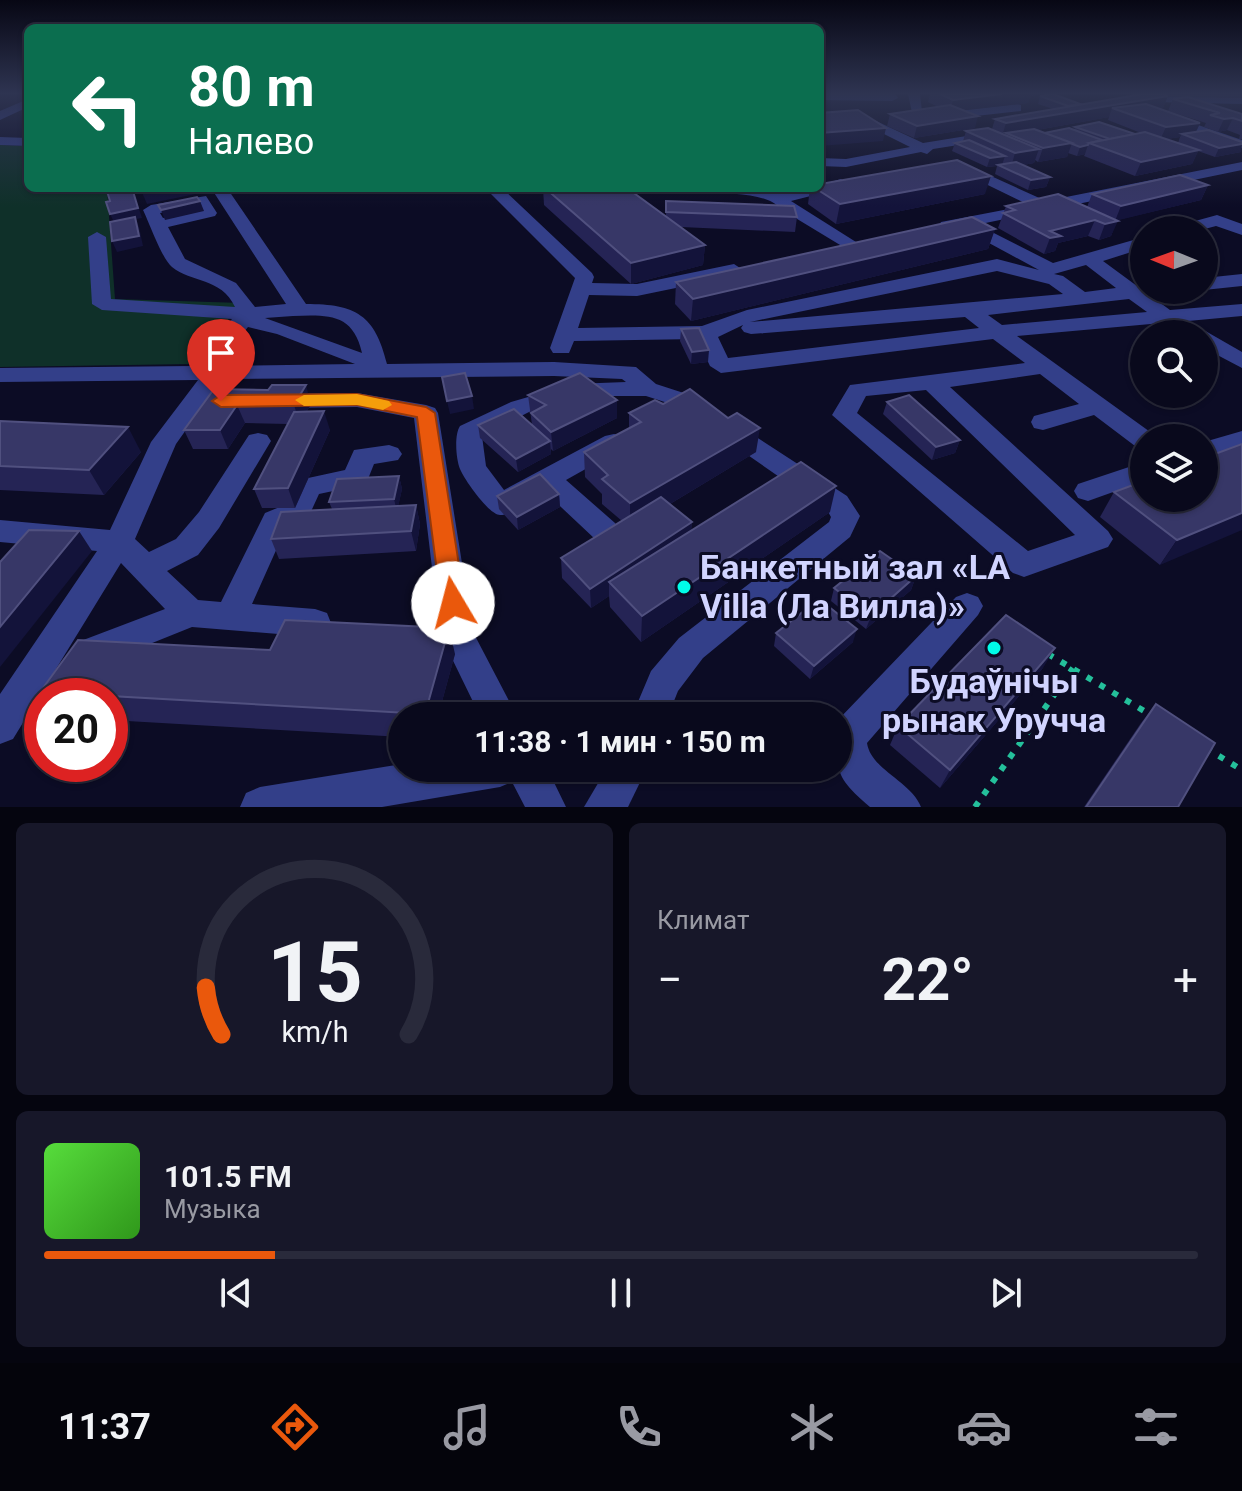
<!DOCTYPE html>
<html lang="ru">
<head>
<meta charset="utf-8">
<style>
	:root { --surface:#09091c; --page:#171729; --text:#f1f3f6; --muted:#999aa3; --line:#292a3b; --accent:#ea580c }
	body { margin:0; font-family:Roboto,sans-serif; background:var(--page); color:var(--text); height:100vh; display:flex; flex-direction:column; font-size:30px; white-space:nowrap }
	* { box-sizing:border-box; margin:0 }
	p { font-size:26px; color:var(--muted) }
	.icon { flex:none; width:44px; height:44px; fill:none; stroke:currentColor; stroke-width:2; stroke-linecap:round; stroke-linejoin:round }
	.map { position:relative; height:807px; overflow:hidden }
	.drawer { display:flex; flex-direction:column; gap:16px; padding:16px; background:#05050f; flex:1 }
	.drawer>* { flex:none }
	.guide { position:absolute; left:24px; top:24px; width:800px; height:168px; border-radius:12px; box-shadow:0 2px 6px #0004,0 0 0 2px var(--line); background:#0b6e4f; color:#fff; overflow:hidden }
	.needle { width:52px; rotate:271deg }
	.controls { position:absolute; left:1130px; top:216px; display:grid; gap:16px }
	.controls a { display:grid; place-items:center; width:88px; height:88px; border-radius:50%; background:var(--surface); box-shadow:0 2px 6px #0004,0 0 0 2px var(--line); font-size:40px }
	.speed { position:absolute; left:24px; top:678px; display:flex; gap:16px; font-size:40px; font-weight:700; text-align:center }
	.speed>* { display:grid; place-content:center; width:104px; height:104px; border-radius:50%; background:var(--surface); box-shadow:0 2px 6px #0004,0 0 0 2px var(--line); line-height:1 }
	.speed .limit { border:12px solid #d22; background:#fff; color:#111 }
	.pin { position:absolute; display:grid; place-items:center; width:68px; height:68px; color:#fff; margin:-82px -34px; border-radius:50% 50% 50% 0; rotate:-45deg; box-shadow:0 0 8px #0007 }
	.pin .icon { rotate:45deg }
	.me { position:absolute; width:88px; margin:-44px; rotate:352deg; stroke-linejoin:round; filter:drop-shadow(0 0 6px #0008) }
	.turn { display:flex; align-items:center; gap:28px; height:168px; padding:0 32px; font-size:36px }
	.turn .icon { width:104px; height:104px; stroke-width:2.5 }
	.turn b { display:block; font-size:56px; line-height:68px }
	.big { font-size:60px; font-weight:700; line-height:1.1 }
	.drawer .widget { flex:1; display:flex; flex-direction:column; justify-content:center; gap:12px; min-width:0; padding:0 28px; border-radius:12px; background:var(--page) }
	.drawer .dial { align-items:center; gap:0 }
	.dial svg { height:208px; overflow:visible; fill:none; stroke:var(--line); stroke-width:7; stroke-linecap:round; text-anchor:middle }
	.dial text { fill:var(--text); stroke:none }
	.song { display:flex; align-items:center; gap:24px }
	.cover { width:96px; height:96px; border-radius:12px; background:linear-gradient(135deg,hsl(110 70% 55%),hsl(110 70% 35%)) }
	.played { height:8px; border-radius:4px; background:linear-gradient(90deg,var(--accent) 20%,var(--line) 20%) }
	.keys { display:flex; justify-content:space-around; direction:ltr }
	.heat { display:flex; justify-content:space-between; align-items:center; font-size:44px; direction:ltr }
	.drawer .tiles { flex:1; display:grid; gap:16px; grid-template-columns:1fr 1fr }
	.widget:last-child { grid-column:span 2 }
	.trip { position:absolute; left:388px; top:702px; width:464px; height:80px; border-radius:40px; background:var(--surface); box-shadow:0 2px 6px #0004,0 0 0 2px var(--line); font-weight:700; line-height:80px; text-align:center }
	.tab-bar { display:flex; height:128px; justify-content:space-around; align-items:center; background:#04040b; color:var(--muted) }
	.tab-bar .icon { width:56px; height:56px }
	.tab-bar .current { color:var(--accent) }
	.tab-bar b { font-size:36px; color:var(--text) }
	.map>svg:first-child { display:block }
	.green { fill:#0f3029 }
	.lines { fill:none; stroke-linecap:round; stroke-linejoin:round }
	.path { stroke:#24c09b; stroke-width:6; stroke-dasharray:6 9; stroke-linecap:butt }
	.minor { fill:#333f89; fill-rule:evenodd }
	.wall { fill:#252455; fill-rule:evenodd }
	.shaded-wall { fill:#13133a }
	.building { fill:#373767; stroke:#50507f; stroke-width:2 }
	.route { fill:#ea580c; stroke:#983908; stroke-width:2 }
	.slow { fill:#f59e0b }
	.poi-dot { fill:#00fce9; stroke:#0c0c25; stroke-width:3 }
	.labels { text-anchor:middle; stroke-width:6; stroke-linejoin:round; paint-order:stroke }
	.near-poi-label { font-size:34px; font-weight:bold; fill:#d1d4ff; stroke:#0c0c25; text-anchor:start }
</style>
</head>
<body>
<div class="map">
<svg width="1242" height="807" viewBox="0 0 1242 807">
	<rect width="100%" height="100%" fill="#0c0c25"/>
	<polygon class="green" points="0,145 28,146 28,188 107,188 115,299 242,303 192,364 0,367"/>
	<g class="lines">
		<g class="path">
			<polyline points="1048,654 1151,715"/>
			<polyline points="1206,748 1242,770"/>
			<polyline points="975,807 1073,668"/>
		</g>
		<g class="minor">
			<polygon points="820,94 895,94 898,98 892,101 820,100"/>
			<polygon points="908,94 920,94 923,120 913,117"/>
			<polygon points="1131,94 1242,98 1242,104 1155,102"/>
			<polygon points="28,99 28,107 0,120 0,111"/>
			<polygon points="1017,104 1021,105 1021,111 940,120 934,116 940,112"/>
			<polygon points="1169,115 1242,140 1242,148 1165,122 1163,119"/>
			<polygon points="874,120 923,143 985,133 999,140 992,144 984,141 933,149 927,154 921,152 846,167 820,166 820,158 846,159 910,147 870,127 868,124"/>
			<polygon points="0,137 28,138 28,146 0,145"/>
			<polygon points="960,162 1046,201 1242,162 1242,170 947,231 941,230 939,226 941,222 1029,205 955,169 955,163"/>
			<path d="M841 179 849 184 846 187 791 201 856 242 859 246 856 250 850 251 779 208C767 188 685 193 660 193L652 188H766L783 194 820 188V185Z"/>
			<path d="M211 188H227L306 304C356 304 375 315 387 364L554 362 636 367 656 384 693 396 847 496 860 516 850 537 703 658 678 691 668 716H632L651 671 679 638 829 522 831 517 827 510 677 406 646 396H582L529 412 482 436 486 466 504 490 605 436 614 434 623 436 627 442 623 448 566 480 615 523 620 531 615 539 605 542 595 539 545 492C533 499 514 515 500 515 489 515 464 479 460 469 456 459 454 435 460 426L511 402 573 384 626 382 622 379 554 376 222 379 176 444 135 539 149 552 176 539 199 512 249 435 258 433 267 435 271 441 219 528 198 555 167 571 198 600 221 602 265 513 287 504 299 480 345 470 354 450 389 445 398 448 402 454 398 460 374 464 366 484 319 494 308 518 286 528 252 604 315 609 327 613 331 623 327 633 315 637 192 627 90 668 78 664 73 653 78 642 165 609 121 563 13 739 0 744V694L97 551 0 542V520L110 530 151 442 198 380 0 382V368L193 366 232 319 102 310 92 304 88 237 97 232 106 237 111 299 235 307C221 277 191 283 172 267 162 259 149 222 143 210L151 205 206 196 217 213 215 216 168 227 185 259 236 283 255 307 286 304ZM196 205 199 210 163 218 160 213ZM293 316C328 315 353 313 362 353L265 318ZM248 327 277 334 355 364 217 366Z"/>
			<path d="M485 188H502L592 273 594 277 592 283 637 284 734 264 743 270 734 276 637 296 589 295 578 328 702 326 747 310 997 259 1039 270 976 236 974 232 982 227 1053 263 1144 237V248L1103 261 1137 286 1144 285V290H1163L1151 296 1170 310 1242 304V316L1188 321 1242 352V368L1204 348V334H1181L1162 323 1017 336 1153 434 1155 438H1144V448L1135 446 1094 415 1043 430 1034 428 1031 422 1034 416 1079 404 1040 374 950 387 1108 531 1113 539 1108 547 1024 577 1013 573 832 415 850 385 1025 363 993 339 721 373 710 366 697 339 574 341 569 353H553L550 348 575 278ZM1086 265 1116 288 1085 292 1063 276 1054 274ZM997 271 1049 284 1063 294 750 322ZM1129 299 1147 312 1002 325 988 315ZM965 317 979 328 728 358 718 337 743 325 741 328 744 332 751 334ZM926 390 1075 535 1028 551 857 413 866 396Z"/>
			<polygon points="1217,215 1242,224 1242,235 1216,226 1201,230 1175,230 1177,226"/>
			<polygon points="1242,274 1242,286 1204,290 1204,278"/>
			<polygon points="357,393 426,405 435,408 438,413 473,632 517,716 480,716 440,634 414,418 357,407 281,408 273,406 269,401 273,396 281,394"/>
			<polygon points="1242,431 1242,448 1204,460 1204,442"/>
			<polygon points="1144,462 1144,481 1088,501 1078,498 1074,491 1078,484"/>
			<path d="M967 593 978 597 983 606 978 615 867 743C871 770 911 781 921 807H870C830 773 838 769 838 720L956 597Z"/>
			<polygon points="402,764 402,768 547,768 566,807 525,807 512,782 500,787 382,807 240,807 246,793 260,787"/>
			<polygon points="607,768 647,768 628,807 584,807"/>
		</g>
	</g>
	<g class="wall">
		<polygon points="930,94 1043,94 1030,96 1028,103 964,110 975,128 914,138 887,126 890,114 938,107 928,102"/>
		<path d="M1143 94H1242V98L1167 97 1163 108 1158 109 1200 123 1196 132 1241 152 1215 157 1198 151 1192 164 1135 176 1084 156 1085 154 1077 156 1068 153 1067 157 1038 162 1035 160 1034 163 1023 165 1050 177 1046 187 1028 190 995 174 997 166 987 167 952 151 955 143 963 141 966 131 992 129 995 119 1053 109 1038 104 1040 96 1080 105ZM1109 117 1108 120 1141 133 1135 134 1075 127 1074 130 1044 133 1037 130ZM1180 137 1178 143 1166 139Z"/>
		<polygon points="1173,99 1242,114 1242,139 1239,139 1240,135 1227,130 1218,132 1204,127 1206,123 1168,111"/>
		<polygon points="1208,185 1201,200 1117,220 1111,236 1099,240 1088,236 1058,243 1055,251 1044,254 998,228 1006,206 1087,207 1092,194"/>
		<polygon points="543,188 627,188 666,216 666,201 797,217 795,232 681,227 705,245 703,265 631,284 544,205"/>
		<polygon points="810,188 820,188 985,194 836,224 808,204"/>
		<polygon points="995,229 988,249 691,321 675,304 676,282"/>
		<polygon points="681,329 708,362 691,364 680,341"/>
		<polygon points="214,389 311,404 307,411 330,430 295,508 262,508 254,489 288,424 245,423 228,449 193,449 184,430"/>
		<polygon points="528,395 617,400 617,418 553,451 551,449 551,454 518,472 480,438 478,425 532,425"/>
		<polygon points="887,402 960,440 955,453 932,460 883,414"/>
		<polygon points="629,413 756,452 670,504 692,522 691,531 830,512 641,642 610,607 609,596 591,608 562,578 561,558 622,521 602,504 602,494 585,477 584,452 629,428"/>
		<polygon points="0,421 141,452 104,495 0,490"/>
		<polygon points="1242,444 1160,565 1100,517 1114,492"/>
		<polygon points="399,476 402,489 398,506 416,505 420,524 416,551 279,559 271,539 332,509 329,502"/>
		<polygon points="559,494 560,507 518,530 499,509 497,496"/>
		<polygon points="916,576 911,590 866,629 831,601 834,588"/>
		<polygon points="776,633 853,642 810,679 774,646"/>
		<polygon points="270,650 455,654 438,716 402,716 402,737 110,720 110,696 44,696 40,692"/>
		<polygon points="1043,668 940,788 890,745 898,726"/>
		<polygon points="1156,704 1178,807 1084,807 1141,723"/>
	</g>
	<g class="shaded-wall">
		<polygon points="1002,94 1043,94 1030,96 1028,103 950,112 953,100"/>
		<polygon points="1168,96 1163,108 1128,114 1112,108 1109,117 1009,135 1006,133 1005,135 1002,136 1006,123"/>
		<polygon points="978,116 975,128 914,138 917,126"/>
		<polygon points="1233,118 1227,130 1218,132 1224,119"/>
		<polygon points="1200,123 1194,136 1182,134 1180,137 1160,140 1166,127"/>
		<polygon points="886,128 883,141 820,146 820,133"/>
		<polygon points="1072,143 1067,157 1038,162 1043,148"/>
		<polygon points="1242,144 1241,152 1215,157 1219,148"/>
		<polygon points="1088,145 1085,154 1077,156 1080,147"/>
		<polygon points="1039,149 1034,163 1011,167 1015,153"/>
		<polygon points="1199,150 1192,164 1135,176 1141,162"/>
		<polygon points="1005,156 1002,165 987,167 990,158"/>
		<polygon points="991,176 985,194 836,224 840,204"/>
		<polygon points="1050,177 1046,187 1028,190 1031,180"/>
		<polygon points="1208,185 1201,200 1115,221 1121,206"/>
		<polygon points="132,188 142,218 136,219 139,227 143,246 117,252 112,241 115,224 110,214"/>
		<polygon points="149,188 210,188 210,191 147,204 141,190"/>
		<polygon points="200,201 204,211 165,220 161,210"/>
		<polygon points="1095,220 1088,236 1058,243 1055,251 1044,254 1050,238 1050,231"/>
		<polygon points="1118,221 1111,236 1099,240 1105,224"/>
		<polygon points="995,229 988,249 691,321 693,299"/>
		<polygon points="705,245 703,265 631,284 631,263"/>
		<polygon points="709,350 708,362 691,364 692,352"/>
		<polygon points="306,385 311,404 300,424 294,405"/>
		<polygon points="472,396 474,409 450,414 447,401"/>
		<polygon points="617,400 617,418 553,451 551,432"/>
		<polygon points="237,405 245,423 228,449 220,430"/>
		<polygon points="324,411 330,430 295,508 288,488"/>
		<polygon points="128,427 141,452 104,495 89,470"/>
		<polygon points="760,428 756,452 630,528 630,503"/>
		<polygon points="960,440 955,453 932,460 936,447"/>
		<polygon points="550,441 551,454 518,472 516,459"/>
		<polygon points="399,476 402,489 397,512 394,499"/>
		<polygon points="836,486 830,512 641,642 642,616"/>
		<polygon points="559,494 560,507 518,530 517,517"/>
		<polygon points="416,505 420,524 416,551 411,531"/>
		<polygon points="1242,513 1242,530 1160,565 1177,540"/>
		<polygon points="692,522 690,542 609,582 609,596 591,608 590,589"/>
		<polygon points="79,531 92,551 0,667 0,627"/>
		<polygon points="916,576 911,590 866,629 871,616"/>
		<polygon points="449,628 455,654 438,716 425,716 425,714"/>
		<polygon points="857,629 853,642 810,679 814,666"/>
		<polygon points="1055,648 1043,668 940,788 950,770"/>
	</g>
	<g class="building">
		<polygon points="940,94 1002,94 953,100"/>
		<polygon points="1053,94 1080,104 1068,106 1040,96"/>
		<polygon points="1143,94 1162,94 1168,96 1006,123 995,119"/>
		<polygon points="1188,97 1242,114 1242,121 1233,118 1224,119 1210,115 1220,113 1173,99"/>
		<polygon points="1146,104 1200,123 1166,127 1112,108"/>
		<polygon points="950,105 978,116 917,126 890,114"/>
		<polygon points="858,110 886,128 820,133 820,113"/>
		<polygon points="1099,122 1135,134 1110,139 1075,127"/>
		<polygon points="988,128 1039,149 1015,153 966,131"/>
		<polygon points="1069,128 1102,140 1089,143 1088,145 1080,147 1044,133"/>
		<polygon points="1034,129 1072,143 1043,148 1006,133"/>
		<polygon points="1208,130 1242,142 1242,144 1219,148 1182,134"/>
		<polygon points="1145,132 1199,150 1141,162 1089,143"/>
		<polygon points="969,140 1005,156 990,158 955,143"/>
		<polygon points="957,160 991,176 840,204 815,188 820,188 820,184"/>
		<polygon points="1016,162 1050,177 1031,180 998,165"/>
		<polygon points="1180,175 1208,185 1121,206 1092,194"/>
		<polygon points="106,188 132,188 138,208 110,214 106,202 110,201"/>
		<polygon points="545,188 627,188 705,245 631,263"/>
		<polygon points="1058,194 1118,221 1105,224 1095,220 1050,231 1061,236 1050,238 1003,213 1015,210 1006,206"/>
		<polygon points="197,197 200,201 161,210 158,205"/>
		<polygon points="666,201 794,206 797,217 666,212"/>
		<polygon points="135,217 139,236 112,241 110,222"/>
		<polygon points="972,217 995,229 693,299 676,282"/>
		<polygon points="699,328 709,350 692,352 681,329"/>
		<polygon points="465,373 472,396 447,401 442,377"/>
		<polygon points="580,373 617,400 551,432 531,413 546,405 528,395"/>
		<polygon points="272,385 306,385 294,405 237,405 220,430 184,430 214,389 268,390"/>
		<polygon points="690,389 728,418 737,413 760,428 630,503 602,479 608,475 584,452 641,422 629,413 655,400 663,404"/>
		<polygon points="909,395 960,440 936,447 887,402"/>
		<polygon points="514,409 550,441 516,459 478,425"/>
		<polygon points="324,411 288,488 254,489 294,412"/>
		<polygon points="0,421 128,427 89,470 0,466"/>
		<polygon points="1242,444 1242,513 1177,540 1114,492 1144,481 1144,498 1204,498 1204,458"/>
		<polygon points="801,462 836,486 642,616 609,582"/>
		<polygon points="540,474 559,494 517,517 497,496"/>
		<polygon points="399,476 394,499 329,502 337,479"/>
		<polygon points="661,497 692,522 590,589 561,558"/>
		<polygon points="416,505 411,531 271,539 281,512"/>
		<polygon points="29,530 79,531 0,627 0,562"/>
		<polygon points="880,551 916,576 871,616 834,588"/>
		<polygon points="819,599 857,629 814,666 776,633"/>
		<polygon points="1006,615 1055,648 950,770 898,726"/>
		<polygon points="285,620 449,628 425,714 40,692 78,640 270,650"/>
		<polygon points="1156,704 1215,743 1178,807 1086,807"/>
	</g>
	<linearGradient id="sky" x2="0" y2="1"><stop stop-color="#070714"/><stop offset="0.45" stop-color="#2e3451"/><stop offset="1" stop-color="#2e3451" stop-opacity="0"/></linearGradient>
	<rect width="1242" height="207" fill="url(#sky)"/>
	<polygon class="route" points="357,394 426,407 435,413 465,603 461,610 453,613 444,610 441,603 417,417 357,405 221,407 212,401 221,395"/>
	<polygon class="slow" points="357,394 389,401 392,405 383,410 357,405 304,406 295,400 304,395"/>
	<g class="poi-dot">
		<circle cx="684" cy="587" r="8"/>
		<circle cx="994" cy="648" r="8"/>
	</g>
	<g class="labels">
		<g class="near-poi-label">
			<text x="700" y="579">Банкетный зал «LA<tspan x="700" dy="39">Villa (Ла Вилла)»</tspan></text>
			<text x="994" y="693" text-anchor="middle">Будаўнічы<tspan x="994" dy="39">рынак Уручча</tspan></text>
		</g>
	</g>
</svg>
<div class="controls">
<a><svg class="needle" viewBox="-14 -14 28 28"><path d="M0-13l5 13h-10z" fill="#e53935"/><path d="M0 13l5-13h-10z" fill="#999aa3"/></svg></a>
<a><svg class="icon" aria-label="search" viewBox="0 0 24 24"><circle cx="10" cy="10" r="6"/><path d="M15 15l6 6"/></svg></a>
<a><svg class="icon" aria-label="layers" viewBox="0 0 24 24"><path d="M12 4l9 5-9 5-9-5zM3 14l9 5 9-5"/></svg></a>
</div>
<div class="speed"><div class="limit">20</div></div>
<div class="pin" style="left:221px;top:401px;background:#d93025"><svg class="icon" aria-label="arrive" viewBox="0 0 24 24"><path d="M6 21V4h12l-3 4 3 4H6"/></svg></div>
<svg class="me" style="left:453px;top:603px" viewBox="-20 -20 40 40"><circle r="19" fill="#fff"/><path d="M0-13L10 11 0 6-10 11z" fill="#ea580c"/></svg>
<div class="trip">11:38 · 1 мин · 150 m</div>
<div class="guide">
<div class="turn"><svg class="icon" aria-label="left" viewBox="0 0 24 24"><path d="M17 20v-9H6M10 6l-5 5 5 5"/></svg><div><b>80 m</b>Налево</div></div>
</div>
</div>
<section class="drawer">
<div class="tiles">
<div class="widget dial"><svg viewBox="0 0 100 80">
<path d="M14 69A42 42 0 1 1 86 69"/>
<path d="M14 69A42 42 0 0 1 8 51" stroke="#ea580c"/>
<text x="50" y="56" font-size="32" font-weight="700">15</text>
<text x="50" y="72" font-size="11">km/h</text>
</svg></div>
<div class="widget"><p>Климат</p>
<div class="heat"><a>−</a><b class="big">22°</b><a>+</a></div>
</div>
<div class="widget">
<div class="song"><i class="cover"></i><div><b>101.5 FM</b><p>Музыка</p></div></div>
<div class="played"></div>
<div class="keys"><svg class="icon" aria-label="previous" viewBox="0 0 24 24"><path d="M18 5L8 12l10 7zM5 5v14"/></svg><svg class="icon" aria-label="pause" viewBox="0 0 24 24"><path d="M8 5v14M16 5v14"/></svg><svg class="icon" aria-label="next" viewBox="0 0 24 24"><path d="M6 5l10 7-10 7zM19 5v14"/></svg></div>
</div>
</div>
</section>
<nav class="tab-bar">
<b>11:37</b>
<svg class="icon current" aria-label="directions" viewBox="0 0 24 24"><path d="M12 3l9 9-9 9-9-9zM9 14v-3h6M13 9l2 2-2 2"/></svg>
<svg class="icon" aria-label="music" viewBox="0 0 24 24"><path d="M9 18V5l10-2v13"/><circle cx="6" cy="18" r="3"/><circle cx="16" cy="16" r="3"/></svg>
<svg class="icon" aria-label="phone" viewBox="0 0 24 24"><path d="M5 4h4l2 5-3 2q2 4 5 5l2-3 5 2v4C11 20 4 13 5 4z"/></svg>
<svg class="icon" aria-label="climate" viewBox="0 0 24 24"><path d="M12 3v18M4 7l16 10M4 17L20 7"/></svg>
<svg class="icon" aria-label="car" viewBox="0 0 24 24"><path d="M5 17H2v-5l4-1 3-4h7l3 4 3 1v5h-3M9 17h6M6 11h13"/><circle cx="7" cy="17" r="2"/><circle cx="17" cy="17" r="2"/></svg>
<svg class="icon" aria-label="filters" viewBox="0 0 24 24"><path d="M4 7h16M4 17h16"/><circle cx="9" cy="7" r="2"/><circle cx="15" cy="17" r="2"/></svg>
</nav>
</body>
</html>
